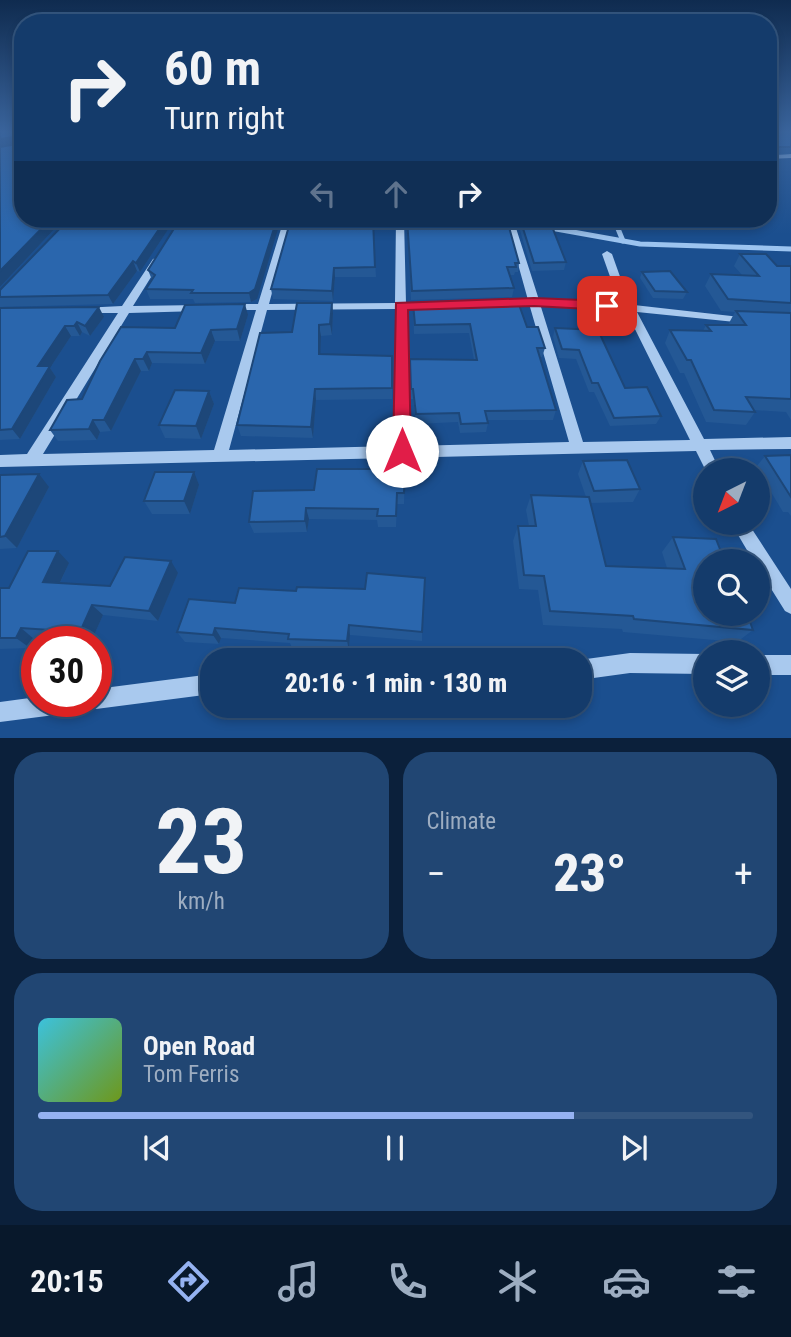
<!DOCTYPE html>
<html lang="en">
<head>
<meta charset="utf-8">
<style>
	:root { --surface:#143b6b; --page:#214673; --text:#f1f3f6; --muted:#9dadc1; --line:#33557e; --accent:#95b2f1 }
	body { margin:0; font-family:"Roboto Condensed",sans-serif; background:var(--page); color:var(--text); height:100vh; display:flex; flex-direction:column; font-size:26px; white-space:nowrap }
	* { box-sizing:border-box; margin:0 }
	p { font-size:23px; color:var(--muted) }
	.icon { flex:none; width:38px; height:38px; fill:none; stroke:currentColor; stroke-width:2; stroke-linecap:round; stroke-linejoin:round }
	.map { position:relative; height:738px; overflow:hidden }
	.panel { display:flex; flex-direction:column; gap:14px; padding:14px; background:#0b203b; flex:1 }
	.panel>* { flex:none }
	.banner { position:absolute; left:14px; top:14px; width:763px; height:214px; border-radius:28px; box-shadow:0 4px 10px #0003,0 0 0 2px var(--line); background:#143b6b; color:var(--text); overflow:hidden }
	.needle { width:46px; rotate:222deg }
	.controls { position:absolute; left:693px; top:458px; display:grid; gap:14px }
	.controls a { display:grid; place-items:center; width:77px; height:77px; border-radius:50%; background:var(--surface); box-shadow:0 4px 10px #0003,0 0 0 2px var(--line); font-size:35px }
	.speed { position:absolute; left:21px; top:626px; display:flex; gap:14px; font-size:35px; font-weight:700; text-align:center }
	.speed>* { display:grid; place-content:center; width:91px; height:91px; border-radius:50%; background:var(--surface); box-shadow:0 4px 10px #0003,0 0 0 2px var(--line); line-height:1 }
	.speed .limit { border:10px solid #d22; background:#fff; color:#111 }
	.pin { position:absolute; display:grid; place-items:center; width:60px; height:60px; color:#fff; margin:-30px; border-radius:14px; box-shadow:0 4px 10px #0006 }
	.me { position:absolute; width:77px; margin:-38px; rotate:0deg; stroke-linejoin:round; filter:drop-shadow(0 0 5px #0008) }
	.turn { display:flex; align-items:center; gap:24px; height:147px; padding:0 35px; font-size:32px }
	.turn .icon { width:91px; height:91px; stroke-width:2.5 }
	.turn b { display:block; font-size:49px; line-height:60px }
	.lanes { display:flex; align-items:center; height:66px; padding:0 35px; background:#0003; justify-content:center; gap:35px; direction:ltr }
	.lanes .off { opacity:.35 }
	.big { font-size:52px; font-weight:800; line-height:1.1 }
	.panel .widget { flex:1; display:flex; flex-direction:column; justify-content:center; gap:10px; min-width:0; padding:0 24px; border-radius:28px; background:var(--page) }
	.panel .dial { align-items:center; gap:0 }
	.dial b { font-size:91px; line-height:1 }
	.song { display:flex; align-items:center; gap:21px }
	.cover { width:84px; height:84px; border-radius:10px; background:linear-gradient(135deg,hsl(190 70% 55%),hsl(80 70% 35%)) }
	.played { height:7px; border-radius:4px; background:linear-gradient(90deg,var(--accent) 75%,var(--line) 75%) }
	.keys { display:flex; justify-content:space-around; direction:ltr }
	.heat { display:flex; justify-content:space-between; align-items:center; font-size:38px; direction:ltr }
	.panel .tiles { flex:1; display:grid; gap:14px; grid-template-columns:1fr 1fr }
	.widget:last-child { grid-column:span 2 }
	.trip { position:absolute; left:200px; top:648px; width:392px; height:70px; border-radius:28px; background:var(--surface); box-shadow:0 4px 10px #0003,0 0 0 2px var(--line); font-weight:800; line-height:70px; text-align:center }
	.tab-bar { display:flex; height:112px; justify-content:space-around; align-items:center; background:#08182b; color:var(--muted) }
	.tab-bar .icon { width:49px; height:49px }
	.tab-bar .selected { color:var(--accent) }
	.tab-bar b { font-size:32px; color:var(--text) }
	.map>svg:first-child { display:block }
	.lines { fill:none; stroke-linecap:round; stroke-linejoin:round }
	.stream { stroke:#9cc4f0; stroke-width:5 }
	.minor { fill:#a9c9ee; fill-rule:evenodd }
	.wall { fill:#245895 }
	.shaded-wall { fill:#1d4779 }
	.building { fill:#2a66ad; stroke:#1d4779; stroke-width:2 }
	.route { fill:#e11d48; stroke:#92132f; stroke-width:2 }
</style>
</head>
<body>
<div class="map">
<svg width="791" height="739" viewBox="0 0 791 739">
	<rect width="100%" height="100%" fill="#1b4f8f"/>
	<g class="lines">
		<g class="stream">
			<polyline points="614,219 623,241"/>
			<polyline points="545,227 640,244 791,249"/>
		</g>
		<g class="minor">
			<polygon points="791,154 791,158 768,159 768,155"/>
			<path d="M284 219H292L269 304 395 303 396 219H404L406 303H428L433 306 428 309H406L409 446 569 442 530 307H502L497 304 502 301 528 300 508 228 512 225 516 228 539 300H584L622 304 613 285 602 254 607 251 612 254 623 285 634 305 749 318 751 320 749 322 745 323 637 312 704 439 791 437V449L710 450 720 471H706L696 451 0 467V455L27 454 118 313H86L81 310 82 308 122 306 153 259 156 258 161 261 133 306 200 305 205 308 200 311 129 313 43 454 214 450 256 310H229L224 307 229 304H258ZM584 306 626 311 690 440 583 442 541 307ZM395 309V446L229 450 267 310Z"/>
			<polygon points="622,219 630,219 631,229 625,229"/>
			<polygon points="731,523 748,523 791,589 791,614 785,611 758,568 758,562 754,562"/>
			<polygon points="630,653 705,654 705,674 630,673 579,680 579,660"/>
			<rect x="758" y="655" width="33" height="20"/>
			<polygon points="212,674 212,694 96,709 89,706 88,703 85,709 78,712 0,722 0,702 37,697 37,702 96,702 96,689"/>
		</g>
	</g>
	<g class="wall">
		<polygon points="0,131 23,219 175,219 140,272 137,271 113,304 0,307 0,290 64,223 60,223 0,287"/>
		<polygon points="768,131 791,131 791,154 768,155"/>
		<polygon points="180,219 257,299 251,302 195,303 193,299 150,299 146,289 152,280 148,270"/>
		<polygon points="373,219 376,277 335,277 333,301 273,299 271,289"/>
		<polygon points="407,219 605,219 603,227 551,222 566,262 564,270 532,271 519,227 510,223 508,225 519,263 518,272 515,272 514,275 510,275 514,288 512,297 411,300"/>
		<polygon points="740,254 777,266 791,266 791,420 786,412 754,410 755,412 746,425 706,422 684,373 680,373 665,343 670,330 703,331 706,325 730,325 729,323 735,312 721,311 705,286 711,274 742,275 734,266"/>
		<polygon points="642,272 687,292 683,299 653,298 640,278"/>
		<polygon points="332,303 333,314 332,335 321,336 320,354 392,356 392,399 316,400 313,438 241,436 237,425 292,332"/>
		<polygon points="413,303 527,327 545,348 542,357 540,357 556,410 553,420 487,420 488,423 486,432 460,433 458,422 416,424 413,399 411,399 410,359 474,360 469,333 414,334"/>
		<polygon points="0,308 104,317 90,336 82,332 80,336 71,336 50,368 56,377 20,439 0,440"/>
		<polygon points="248,315 240,341 215,341 205,364 152,363 149,371 141,371 111,431 100,432 97,440 58,441 50,430 82,399 175,328"/>
		<polygon points="555,328 625,388 661,416 656,424 610,426 594,392 589,392 576,359 559,358 553,337"/>
		<polygon points="209,391 214,404 201,439 165,438 159,425"/>
		<polygon points="791,455 791,516 788,512 783,512 756,467 765,456"/>
		<polygon points="583,461 640,489 633,502 591,503 606,566 667,568 662,552 673,537 753,630 737,642 623,632 622,629 543,625 538,590 519,589 513,541 518,526 529,526 526,510 531,495 586,497 578,474"/>
		<polygon points="399,466 405,466 404,504 397,504 396,527 378,527 377,520 309,519 307,532 254,533 249,522 378,469"/>
		<polygon points="0,475 49,487 17,548 0,549"/>
		<polygon points="199,485 190,514 152,514 144,501"/>
		<polygon points="69,563 60,583 110,586 178,573 158,621 103,615 91,642 34,639 30,648 0,649 0,588 9,588"/>
		<polygon points="189,599 422,632 422,641 350,635 349,650 292,648 290,643 221,638 219,644 185,642 177,632"/>
	</g>
	<g class="shaded-wall">
		<polygon points="19,136 23,144 0,147 0,139"/>
		<polygon points="51,219 58,219 60,223 0,287 0,271"/>
		<polygon points="166,219 175,219 140,272 136,263"/>
		<polygon points="277,219 281,219 257,299 251,302 249,293"/>
		<polygon points="133,261 137,271 113,304 108,295"/>
		<polygon points="334,268 335,277 333,301 332,291"/>
		<polygon points="332,303 333,314 332,335 330,324"/>
		<polygon points="245,304 248,315 240,341 237,329"/>
		<polygon points="99,307 104,317 90,336 85,326"/>
		<polygon points="77,322 82,332 80,336 74,326"/>
		<polygon points="319,325 321,336 320,365 319,354"/>
		<polygon points="65,326 71,336 50,368 56,377 20,439 12,429 38,366"/>
		<polygon points="211,330 215,341 205,364 201,353"/>
		<polygon points="147,352 152,363 149,371 143,359"/>
		<polygon points="135,359 141,371 111,431 104,420"/>
		<polygon points="315,389 316,400 313,438 311,427"/>
		<polygon points="209,391 214,404 201,439 196,426"/>
		<polygon points="93,420 100,432 97,440 89,429"/>
		<polygon points="194,472 199,485 190,514 184,501"/>
		<polygon points="39,474 49,487 17,548 5,536"/>
		<polygon points="306,508 309,519 307,532 305,521"/>
		<polygon points="58,551 69,563 55,593 43,582"/>
		<polygon points="171,561 178,573 158,621 149,611"/>
		<polygon points="92,605 103,615 91,642 80,632"/>
		<polygon points="349,625 350,635 349,650 347,641"/>
		<polygon points="21,628 34,639 30,648 16,638"/>
		<polygon points="215,628 221,638 219,644 213,635"/>
	</g>
	<g class="building">
		<polygon points="0,131 23,131 23,219 51,219 0,271 0,147 22,143 19,136 0,139"/>
		<rect x="768" y="131" width="23" height="16"/>
		<polygon points="66,219 166,219 136,263 133,261 108,295 0,297 0,290 66,222"/>
		<polygon points="180,219 277,219 255,289 249,293 191,293 193,290 146,289 155,275 148,270"/>
		<polygon points="291,219 373,219 375,267 334,268 332,291 271,289"/>
		<polygon points="407,219 508,219 507,220 519,263 515,263 516,267 507,267 514,288 412,291"/>
		<polygon points="520,219 549,219 566,262 534,263"/>
		<polygon points="740,254 766,254 777,266 791,266 791,303 728,299 711,274 759,276"/>
		<polygon points="670,271 687,292 655,291 642,272"/>
		<polygon points="517,299 527,327 538,327 545,348 537,348 556,410 485,411 488,423 461,424 459,413 416,414 413,389 411,389 410,359 477,360 470,324 415,325 413,303"/>
		<polygon points="297,303 332,303 330,324 319,325 319,354 392,356 392,388 315,389 311,427 237,425 260,333 292,332"/>
		<polygon points="245,304 237,329 211,330 201,353 147,352 143,359 135,359 104,420 93,420 89,429 50,430 67,400 82,399 100,361 121,327 175,328 185,305"/>
		<polygon points="99,307 85,326 77,322 74,326 65,326 38,366 50,366 12,429 0,430 0,308"/>
		<polygon points="736,311 791,313 791,399 746,397 755,412 714,410 691,360 687,360 670,330 711,331 706,325 746,325"/>
		<polygon points="555,328 598,330 625,388 647,387 661,416 614,418 598,383 592,383 579,350 562,349"/>
		<polygon points="175,390 209,391 196,426 159,425"/>
		<polygon points="791,455 791,497 765,456"/>
		<polygon points="381,457 399,458 398,466 405,466 404,493 397,493 396,516 377,516 378,509 306,508 305,521 249,522 253,491 314,490 317,469 378,469"/>
		<polygon points="627,460 640,489 594,491 583,461"/>
		<polygon points="155,472 194,472 184,501 144,501"/>
		<polygon points="39,474 5,536 0,537 0,475"/>
		<polygon points="531,495 589,497 606,566 685,569 673,537 716,539 725,562 705,562 705,614 747,614 753,630 634,619 633,616 550,611 544,576 524,575 518,526 536,526"/>
		<polygon points="28,551 58,551 43,582 110,586 125,557 171,561 149,611 92,605 80,632 21,628 16,638 0,638 0,588 9,588"/>
		<polygon points="367,573 425,578 422,632 349,625 347,641 288,639 289,634 215,628 213,635 177,632 189,599 235,603 239,588 296,591 297,587 365,589"/>
	</g>
	<linearGradient id="sky" x2="0" y2="1"><stop stop-color="#0f2b4f"/><stop offset="0.56" stop-color="#39639b"/><stop offset="1" stop-color="#39639b" stop-opacity="0"/></linearGradient>
	<rect width="791" height="234" fill="url(#sky)"/>
	<polygon class="route" points="534,298 607,301 614,306 607,310 534,306 408,310 411,451 402,458 396,456 393,451 396,303"/>
</svg>
<div class="controls">
<a><svg class="needle" viewBox="-14 -14 28 28"><path d="M0-13l5 13h-10z" fill="#e53935"/><path d="M0 13l5-13h-10z" fill="#9dadc1"/></svg></a>
<a><svg class="icon" aria-label="search" viewBox="0 0 24 24"><circle cx="10" cy="10" r="6"/><path d="M15 15l6 6"/></svg></a>
<a><svg class="icon" aria-label="layers" viewBox="0 0 24 24"><path d="M12 4l9 5-9 5-9-5zM3 14l9 5 9-5"/></svg></a>
</div>
<div class="speed"><div class="limit">30</div></div>
<div class="pin" style="left:607px;top:306px;background:#d93025"><svg class="icon" aria-label="arrive" viewBox="0 0 24 24"><path d="M6 21V4h12l-3 4 3 4H6"/></svg></div>
<svg class="me" style="left:402px;top:451px" viewBox="-20 -20 40 40"><circle r="19" fill="#fff"/><path d="M0-13L10 11 0 6-10 11z" fill="#e11d48"/></svg>
<div class="trip">20:16 · 1 min · 130 m</div>
<div class="banner">
<div class="turn"><svg class="icon" aria-label="right" viewBox="0 0 24 24"><path d="M7 20v-9h11M14 6l5 5-5 5"/></svg><div><b>60 m</b>Turn right</div></div>
<div class="lanes"><svg class="icon off" aria-label="left" viewBox="0 0 24 24"><path d="M17 20v-9H6M10 6l-5 5 5 5"/></svg><svg class="icon off" aria-label="ahead" viewBox="0 0 24 24"><path d="M12 20V5M6 11l6-6 6 6"/></svg><svg class="icon" aria-label="right" viewBox="0 0 24 24"><path d="M7 20v-9h11M14 6l5 5-5 5"/></svg></div>
</div>
</div>
<section class="panel">
<div class="tiles">
<div class="widget dial"><b>23</b><p>km/h</p></div>
<div class="widget"><p>Climate</p>
<div class="heat"><a>−</a><b class="big">23°</b><a>+</a></div>
</div>
<div class="widget">
<div class="song"><i class="cover"></i><div><b>Open Road</b><p>Tom Ferris</p></div></div>
<div class="played"></div>
<div class="keys"><svg class="icon" aria-label="previous" viewBox="0 0 24 24"><path d="M18 5L8 12l10 7zM5 5v14"/></svg><svg class="icon" aria-label="pause" viewBox="0 0 24 24"><path d="M8 5v14M16 5v14"/></svg><svg class="icon" aria-label="next" viewBox="0 0 24 24"><path d="M6 5l10 7-10 7zM19 5v14"/></svg></div>
</div>
</div>
</section>
<nav class="tab-bar">
<b>20:15</b>
<svg class="icon selected" aria-label="directions" viewBox="0 0 24 24"><path d="M12 3l9 9-9 9-9-9zM9 14v-3h6M13 9l2 2-2 2"/></svg>
<svg class="icon" aria-label="music" viewBox="0 0 24 24"><path d="M9 18V5l10-2v13"/><circle cx="6" cy="18" r="3"/><circle cx="16" cy="16" r="3"/></svg>
<svg class="icon" aria-label="phone" viewBox="0 0 24 24"><path d="M5 4h4l2 5-3 2q2 4 5 5l2-3 5 2v4C11 20 4 13 5 4z"/></svg>
<svg class="icon" aria-label="climate" viewBox="0 0 24 24"><path d="M12 3v18M4 7l16 10M4 17L20 7"/></svg>
<svg class="icon" aria-label="car" viewBox="0 0 24 24"><path d="M5 17H2v-5l4-1 3-4h7l3 4 3 1v5h-3M9 17h6M6 11h13"/><circle cx="7" cy="17" r="2"/><circle cx="17" cy="17" r="2"/></svg>
<svg class="icon" aria-label="filters" viewBox="0 0 24 24"><path d="M4 7h16M4 17h16"/><circle cx="9" cy="7" r="2"/><circle cx="15" cy="17" r="2"/></svg>
</nav>
</body>
</html>
